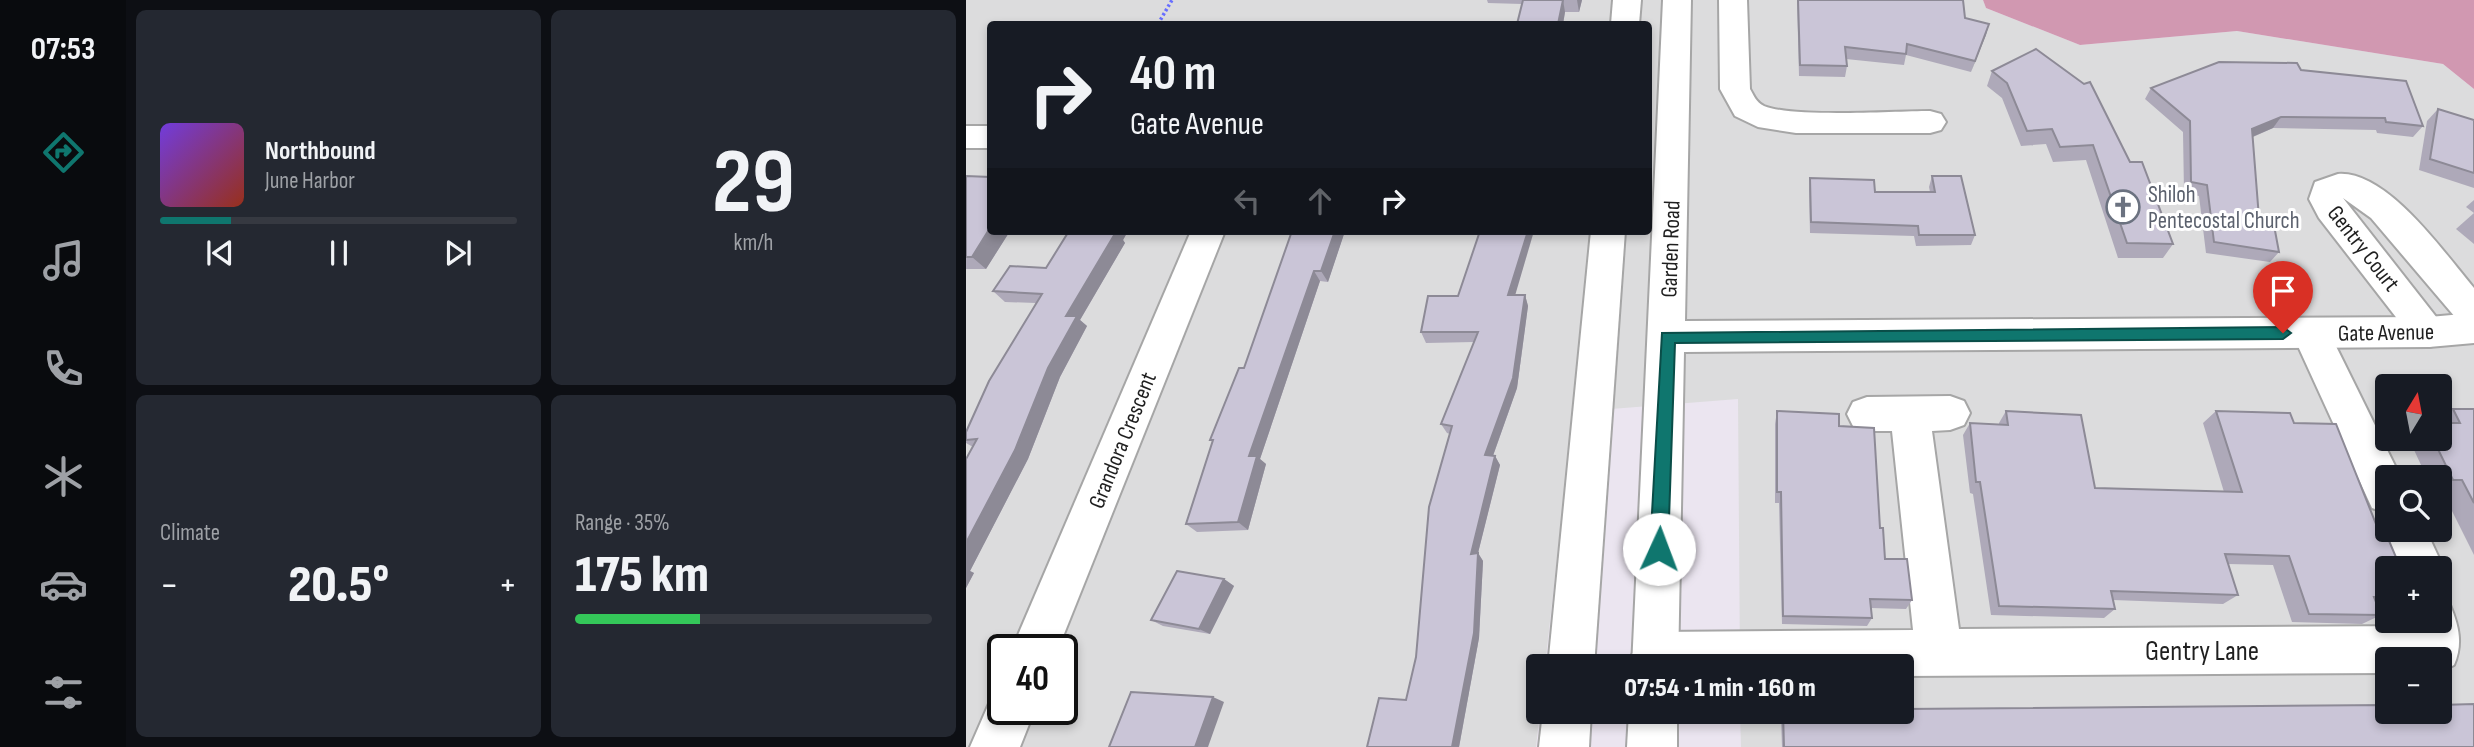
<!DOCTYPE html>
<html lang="en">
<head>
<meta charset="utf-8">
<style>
	:root { --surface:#171b24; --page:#242831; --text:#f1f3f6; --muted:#9ea1a6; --line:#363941; --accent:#0f766e }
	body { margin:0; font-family:"Sofia Sans Condensed",sans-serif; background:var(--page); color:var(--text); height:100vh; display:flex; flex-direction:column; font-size:26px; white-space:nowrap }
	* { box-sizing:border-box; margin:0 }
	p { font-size:23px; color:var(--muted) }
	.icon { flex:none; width:38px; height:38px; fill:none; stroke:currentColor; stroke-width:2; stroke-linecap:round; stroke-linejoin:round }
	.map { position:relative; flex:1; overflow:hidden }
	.panel { display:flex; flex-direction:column; gap:10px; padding:10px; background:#0d0f14; width:840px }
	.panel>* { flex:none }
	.top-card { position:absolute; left:21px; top:21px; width:665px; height:214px; border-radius:7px; box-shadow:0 4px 10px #0003; background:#171b24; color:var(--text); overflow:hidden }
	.needle { width:46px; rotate:10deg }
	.fabs { position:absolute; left:1409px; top:374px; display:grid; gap:14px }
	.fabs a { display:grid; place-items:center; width:77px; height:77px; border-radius:7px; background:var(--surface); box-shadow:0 4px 10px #0003; font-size:35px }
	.speed { position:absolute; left:21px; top:634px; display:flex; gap:14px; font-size:35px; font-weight:700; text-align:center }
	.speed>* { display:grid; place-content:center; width:91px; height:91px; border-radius:50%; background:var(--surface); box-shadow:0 4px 10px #0003; line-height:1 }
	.speed .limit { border:4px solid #111; border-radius:10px; background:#fff; color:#111 }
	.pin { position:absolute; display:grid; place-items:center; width:60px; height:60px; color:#fff; margin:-72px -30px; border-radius:50% 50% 50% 0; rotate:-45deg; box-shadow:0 0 7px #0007 }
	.pin .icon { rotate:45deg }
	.me { position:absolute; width:77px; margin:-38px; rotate:2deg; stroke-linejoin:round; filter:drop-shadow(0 0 5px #0008) }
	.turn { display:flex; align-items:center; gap:24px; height:147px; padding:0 28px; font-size:32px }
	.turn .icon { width:91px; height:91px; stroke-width:2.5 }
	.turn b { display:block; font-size:49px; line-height:60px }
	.lanes { display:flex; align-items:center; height:66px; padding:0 28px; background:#0003; justify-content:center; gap:35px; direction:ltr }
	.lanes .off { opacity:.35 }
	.big { font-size:52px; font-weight:800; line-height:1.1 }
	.panel .widget { flex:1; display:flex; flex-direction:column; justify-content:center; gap:10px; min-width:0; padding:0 24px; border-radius:10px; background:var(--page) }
	.panel .dial { align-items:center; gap:0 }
	.dial b { font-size:91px; line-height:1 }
	.song { display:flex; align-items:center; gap:21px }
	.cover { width:84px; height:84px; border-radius:10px; background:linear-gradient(135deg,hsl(260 70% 55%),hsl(10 70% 35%)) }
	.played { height:7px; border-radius:4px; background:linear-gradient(90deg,var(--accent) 20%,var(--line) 20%) }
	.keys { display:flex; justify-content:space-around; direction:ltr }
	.heat { display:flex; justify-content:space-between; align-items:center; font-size:38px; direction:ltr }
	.charge { height:10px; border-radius:5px; background:linear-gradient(90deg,#34c759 35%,var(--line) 0) }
	.panel .tiles { flex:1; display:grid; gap:10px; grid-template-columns:repeat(2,1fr) }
	.trip { position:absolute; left:560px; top:654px; width:388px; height:70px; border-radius:7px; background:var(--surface); box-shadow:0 4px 10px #0003; font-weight:800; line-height:70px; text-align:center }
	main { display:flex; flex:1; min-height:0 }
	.tabs { display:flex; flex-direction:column; width:126px; justify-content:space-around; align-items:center; background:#090b0e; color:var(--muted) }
	.tabs .icon { width:49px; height:49px }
	.tabs .active { color:var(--accent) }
	.tabs b { font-size:32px; color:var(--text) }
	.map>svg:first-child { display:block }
	.residential { fill:#dcdcdd; fill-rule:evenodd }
	.forest { fill:#d198b1 }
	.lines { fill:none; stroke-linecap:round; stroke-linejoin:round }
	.minor-casing { stroke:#a6a6a6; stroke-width:4 }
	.tertiary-casing { stroke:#a6a6a6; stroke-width:4 }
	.path { stroke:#676eff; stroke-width:3.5; stroke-dasharray:2.5 2.5; stroke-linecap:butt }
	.minor { fill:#fff; fill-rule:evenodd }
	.tertiary { fill:#fff; fill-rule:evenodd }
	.wall { fill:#aea9b9 }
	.shaded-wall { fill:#8d8a96 }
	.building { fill:#cac5d7; stroke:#8d8a96; stroke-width:2 }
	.route { fill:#0f766e; stroke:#0a4d48; stroke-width:2 }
	.labels { text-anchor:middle; stroke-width:6; stroke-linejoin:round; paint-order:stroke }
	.worship-label { font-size:23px; fill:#5b616d; stroke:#fff; text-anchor:start }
	.street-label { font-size:23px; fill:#1f1f1f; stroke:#fff }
	.near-street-label { font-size:28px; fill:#1f1f1f; stroke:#fff }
</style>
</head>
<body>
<main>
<nav class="tabs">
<b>07:53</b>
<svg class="icon active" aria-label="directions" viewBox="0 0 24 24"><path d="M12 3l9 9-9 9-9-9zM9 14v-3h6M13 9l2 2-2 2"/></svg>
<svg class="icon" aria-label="music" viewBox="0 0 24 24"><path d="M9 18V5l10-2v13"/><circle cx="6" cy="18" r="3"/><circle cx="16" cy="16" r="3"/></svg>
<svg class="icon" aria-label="phone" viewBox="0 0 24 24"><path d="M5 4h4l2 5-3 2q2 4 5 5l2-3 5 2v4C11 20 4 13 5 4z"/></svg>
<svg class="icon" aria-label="climate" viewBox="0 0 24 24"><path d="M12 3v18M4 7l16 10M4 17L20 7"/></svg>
<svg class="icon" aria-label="car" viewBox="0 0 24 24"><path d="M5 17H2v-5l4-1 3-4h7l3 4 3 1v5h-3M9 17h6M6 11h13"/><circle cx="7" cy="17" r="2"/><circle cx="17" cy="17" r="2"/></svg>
<svg class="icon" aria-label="filters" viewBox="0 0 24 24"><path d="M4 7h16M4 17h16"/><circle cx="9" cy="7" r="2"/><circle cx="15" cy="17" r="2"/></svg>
</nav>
<section class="panel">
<div class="tiles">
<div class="widget">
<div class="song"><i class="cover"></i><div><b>Northbound</b><p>June Harbor</p></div></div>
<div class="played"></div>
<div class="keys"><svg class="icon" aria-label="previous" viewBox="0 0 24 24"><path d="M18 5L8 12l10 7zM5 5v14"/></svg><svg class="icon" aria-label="pause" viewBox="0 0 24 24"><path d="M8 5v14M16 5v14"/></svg><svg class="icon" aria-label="next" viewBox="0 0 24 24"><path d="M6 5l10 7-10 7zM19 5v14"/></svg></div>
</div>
<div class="widget dial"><b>29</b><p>km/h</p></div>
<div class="widget"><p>Climate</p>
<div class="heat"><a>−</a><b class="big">20.5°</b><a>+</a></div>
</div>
<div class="widget"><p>Range · 35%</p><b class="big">175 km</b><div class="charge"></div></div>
</div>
</section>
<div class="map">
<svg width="1508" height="747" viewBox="0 0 1508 747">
	<rect width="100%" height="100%" fill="#ebe5f0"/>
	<path class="residential" d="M0 0H1017L1020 8 1114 45 1271 31 1477 64 1508 89V747H775L774 712H936V667H774L772 399 607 412 579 667H572L574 712 570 747H0ZM24 24H682V231H24ZM1421 387H1474V439H1421ZM1421 478H1474V530H1421ZM1421 569H1474V621H1421ZM37 649H96V709H37ZM1421 660H1474V712H1421Z"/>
	<polygon class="forest" points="1017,0 1508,0 1508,89 1477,64 1271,31 1114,45 1020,8"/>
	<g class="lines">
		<defs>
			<g id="minor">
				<polygon points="647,0 675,0 673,24 645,24"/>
				<path d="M753 0H781L784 89C788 96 790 102 798 106 828 118 927 111 964 111L975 114 980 122 975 130 964 133H830L792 127 769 116 754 89Z"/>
				<rect x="0" y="126" width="24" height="22"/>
				<path d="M1372 174C1421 170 1479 254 1508 288V328L1495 324 1405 218 1377 198 1482 332 1476 343 1463 347 1450 343 1353 218 1343 199 1349 182Z"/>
				<polygon points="225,231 259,231 92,649 46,649"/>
				<polygon points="625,231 659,231 628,667 582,667"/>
				<polygon points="1345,318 1358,322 1435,478 1421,478 1421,513 1406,508 1326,333 1332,322"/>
				<path d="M984 396 998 401 1004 413 998 425 984 430 966 431 993 629 1446 626 1445 621H1474V600L1484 605C1493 626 1497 644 1488 665L1474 672V660H1421V673L936 676V667H671L666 655 673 639 689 632 947 630 926 431H901L887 426 881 414 887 402 901 397Z"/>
				<polygon points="1421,520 1421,530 1460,530 1478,569 1474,580 1474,569 1434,569 1417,530"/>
				<polygon points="37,688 37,709 69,709 54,747 4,747 28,692"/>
				<polygon points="577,712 625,712 623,747 573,747"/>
			</g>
			<g id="tertiary">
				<polygon points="697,0 725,0 719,321 1463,317 1508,313 1508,343 1463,347 718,352 712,667 666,667"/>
				<polygon points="663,712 711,712 711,747 661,747"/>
			</g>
		</defs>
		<use href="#minor" class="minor-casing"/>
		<use href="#tertiary" class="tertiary-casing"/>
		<polyline class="path" points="192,24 206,0"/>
		<use href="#minor" class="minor"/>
		<use href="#tertiary" class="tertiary"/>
	</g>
	<g class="wall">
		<polygon points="521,0 616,0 613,12 599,12 597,24 551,24 556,4 522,3"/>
		<polygon points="831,0 997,0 999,18 1023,24 1005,72 940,55 938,65 880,59 881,66 879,77 833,76"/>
		<polygon points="1335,70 1457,126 1447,137 1411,133 1410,130 1307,128 1287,137 1293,218 1313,252 1304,262 1240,253 1233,196 1218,193 1217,132 1179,99 1185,88"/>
		<polygon points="1026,71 1164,162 1207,244 1197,258 1152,258 1120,160 1087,162 1080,144 1055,146 1036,98 1021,86"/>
		<polygon points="1472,109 1508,120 1508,188 1453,170 1461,121"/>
		<polygon points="0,176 24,231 44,231 20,269 0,269"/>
		<polygon points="966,176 1009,235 1005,245 950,246 948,236 844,233 843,189 844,178 909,192 964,192 963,187"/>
		<polygon points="1508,200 1508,213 1500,207"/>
		<polygon points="1508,213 1508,244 1490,229"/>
		<polygon points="103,231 162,231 157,240 159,243 114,320 121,326 94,377 62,459 4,571 8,573 0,588 0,459 7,447 0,443 0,432 70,303 39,302 27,291 80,268"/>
		<polygon points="326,231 379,231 362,282 354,281 294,459 300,464 282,530 231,532 220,524 247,442 244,440 278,368"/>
		<polygon points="559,295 562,306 551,388 527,456 529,456 534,465 512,553 517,561 513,638 493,747 401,747 440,700 450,657 484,434 481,433 475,424 508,342 460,343 455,332 492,296"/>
		<polygon points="1487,409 1508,409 1508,555 1476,491 1474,491 1474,478 1461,478 1443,439 1474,439 1474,418"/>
		<polygon points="811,411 873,426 914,528 919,559 946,600 940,609 905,608 906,618 901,626 816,624 813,503 809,503 809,424"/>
		<polygon points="1040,411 1129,488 1258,492 1237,423 1250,411 1328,423 1421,569 1421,606 1411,606 1415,615 1396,624 1326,622 1307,565 1262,564 1272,595 1257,604 1147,600 1149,609 1138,618 1025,615 1007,494 1004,493 997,435 1004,423 1033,425 1033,423"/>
		<polygon points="258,579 268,586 244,634 197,626 185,620"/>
		<polygon points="816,712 936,712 1508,747 816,747 815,716"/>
	</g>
	<g class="shaded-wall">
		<polygon points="597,0 599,12 597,24 592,24"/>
		<polygon points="611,0 616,0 613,12"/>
		<polygon points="1023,24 1020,35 1005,72 1009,61"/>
		<polygon points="1315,117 1307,128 1279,140 1286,129"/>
		<polygon points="24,228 24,231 44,231 20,269 6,257"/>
		<polygon points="147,231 162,231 157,240 159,243 114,320 121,326 94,377 62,459 4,571 8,573 0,588 0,543 100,316"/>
		<polygon points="369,231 379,231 362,282 355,271"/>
		<polygon points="562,231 568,231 546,306 542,295"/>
		<polygon points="348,271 354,281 294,459 300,464 282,530 272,522 283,456"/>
		<polygon points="559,295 562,306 551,388 524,464 519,455"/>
		<polygon points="529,456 534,465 510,561 505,554"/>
		<polygon points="512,553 517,561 513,638 493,747 486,747"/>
		<polygon points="258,579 268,586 244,634 233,629"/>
		<polygon points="247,697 258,702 242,747 229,747"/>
	</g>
	<g class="building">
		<polygon points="557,0 597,0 592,24 551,24"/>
		<polygon points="832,0 997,0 999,18 1023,24 1009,61 941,44 940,54 879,47 881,66 834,65"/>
		<polygon points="1070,49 1118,84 1124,82 1164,162 1176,162 1207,244 1161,243 1127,145 1094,147 1086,129 1061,131 1041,83 1026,71"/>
		<polygon points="1253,62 1331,63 1335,70 1440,81 1457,126 1420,122 1419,118 1315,117 1286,129 1293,218 1307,220 1313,252 1248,242 1241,185 1225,182 1224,121 1185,88"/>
		<polygon points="1472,109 1508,120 1508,173 1464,159"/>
		<polygon points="0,176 24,177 24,228 6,257 0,257"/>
		<polygon points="966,176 995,176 1009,235 953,235 952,226 845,222 844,178 908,180 909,192 969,192"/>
		<polygon points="103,231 147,231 147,232 150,232 100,316 111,316 82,368 49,450 0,543 0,459 11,439 0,440 0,432 23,381 76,294 27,291 44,266 80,268"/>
		<polygon points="326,231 369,231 355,271 348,271 283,456 291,456 272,522 220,524 247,440 244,440 273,368 278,368"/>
		<polygon points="514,231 562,231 542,295 559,295 547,378 519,455 529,456 505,554 512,553 508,633 486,747 401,747 413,698 440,700 450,657 463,507 486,426 475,424 512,332 455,332 462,296 492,296"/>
		<polygon points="1487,409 1508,409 1508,503 1496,480 1487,480 1467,439 1474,439 1474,423 1494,423"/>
		<polygon points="811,411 873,414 873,426 908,428 914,528 917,528 919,559 941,559 946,600 904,599 906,618 817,616 815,492 811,492"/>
		<polygon points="1040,411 1115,415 1129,488 1276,492 1250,411 1324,413 1328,423 1370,424 1412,529 1418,529 1435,569 1421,569 1421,597 1408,597 1415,615 1343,614 1323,556 1259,554 1272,595 1145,591 1149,609 1033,606 1014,482 1010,482 1004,423 1042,425"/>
		<polygon points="211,571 258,579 233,629 185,620"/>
		<polygon points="165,692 247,697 229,747 143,747"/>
		<polygon points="1508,704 1508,747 818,747 817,712 936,712 936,709 1421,705 1421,712 1474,712 1474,705"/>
	</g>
	<polygon class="route" points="1317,327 1325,333 1317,339 709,343 702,549 700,555 693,558 687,555 684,549 696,333"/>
	<defs>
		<symbol id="church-ring" viewBox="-11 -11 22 22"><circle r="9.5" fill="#fff" stroke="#6b7280" stroke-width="1.5"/><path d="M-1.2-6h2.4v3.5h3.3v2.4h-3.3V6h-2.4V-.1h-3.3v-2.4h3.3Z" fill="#6b7280"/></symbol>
	</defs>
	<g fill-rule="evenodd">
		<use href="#church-ring" x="1138" y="188" width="38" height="38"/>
	</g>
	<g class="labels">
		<g class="worship-label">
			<text x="1182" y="202">Shiloh<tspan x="1182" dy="26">Pentecostal Church</tspan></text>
		</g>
		<g class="street-label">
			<text transform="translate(1398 248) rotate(52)" y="8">Gentry Court</text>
			<text transform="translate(704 249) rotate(-88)" y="8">Garden Road</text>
			<text transform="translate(1420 332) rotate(-1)" y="8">Gate Avenue</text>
			<text transform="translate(156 440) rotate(-68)" y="8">Grandora Crescent</text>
		</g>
		<g class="near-street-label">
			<text x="1236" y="660">Gentry Lane</text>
		</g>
	</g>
</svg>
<div class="fabs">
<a><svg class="needle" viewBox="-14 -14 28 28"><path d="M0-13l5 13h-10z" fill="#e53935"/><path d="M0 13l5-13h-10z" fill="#9ea1a6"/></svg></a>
<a><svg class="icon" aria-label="search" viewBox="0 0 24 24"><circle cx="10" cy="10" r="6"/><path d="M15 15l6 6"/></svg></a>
<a>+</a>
<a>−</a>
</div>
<div class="speed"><div class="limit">40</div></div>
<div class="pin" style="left:1317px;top:333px;background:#d93025"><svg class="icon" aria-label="arrive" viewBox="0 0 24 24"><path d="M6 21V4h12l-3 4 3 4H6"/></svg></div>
<svg class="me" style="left:693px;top:549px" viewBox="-20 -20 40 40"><circle r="19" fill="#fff"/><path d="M0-13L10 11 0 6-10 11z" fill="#0f766e"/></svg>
<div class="trip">07:54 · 1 min · 160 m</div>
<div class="top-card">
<div class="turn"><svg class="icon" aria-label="right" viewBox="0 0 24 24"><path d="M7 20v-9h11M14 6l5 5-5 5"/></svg><div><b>40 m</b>Gate Avenue</div></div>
<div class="lanes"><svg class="icon off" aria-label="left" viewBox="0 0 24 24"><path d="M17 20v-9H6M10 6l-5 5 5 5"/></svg><svg class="icon off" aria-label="ahead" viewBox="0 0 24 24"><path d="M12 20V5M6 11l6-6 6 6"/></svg><svg class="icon" aria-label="right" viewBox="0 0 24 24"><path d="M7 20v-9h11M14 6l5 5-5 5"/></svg></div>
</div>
</div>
</main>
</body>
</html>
